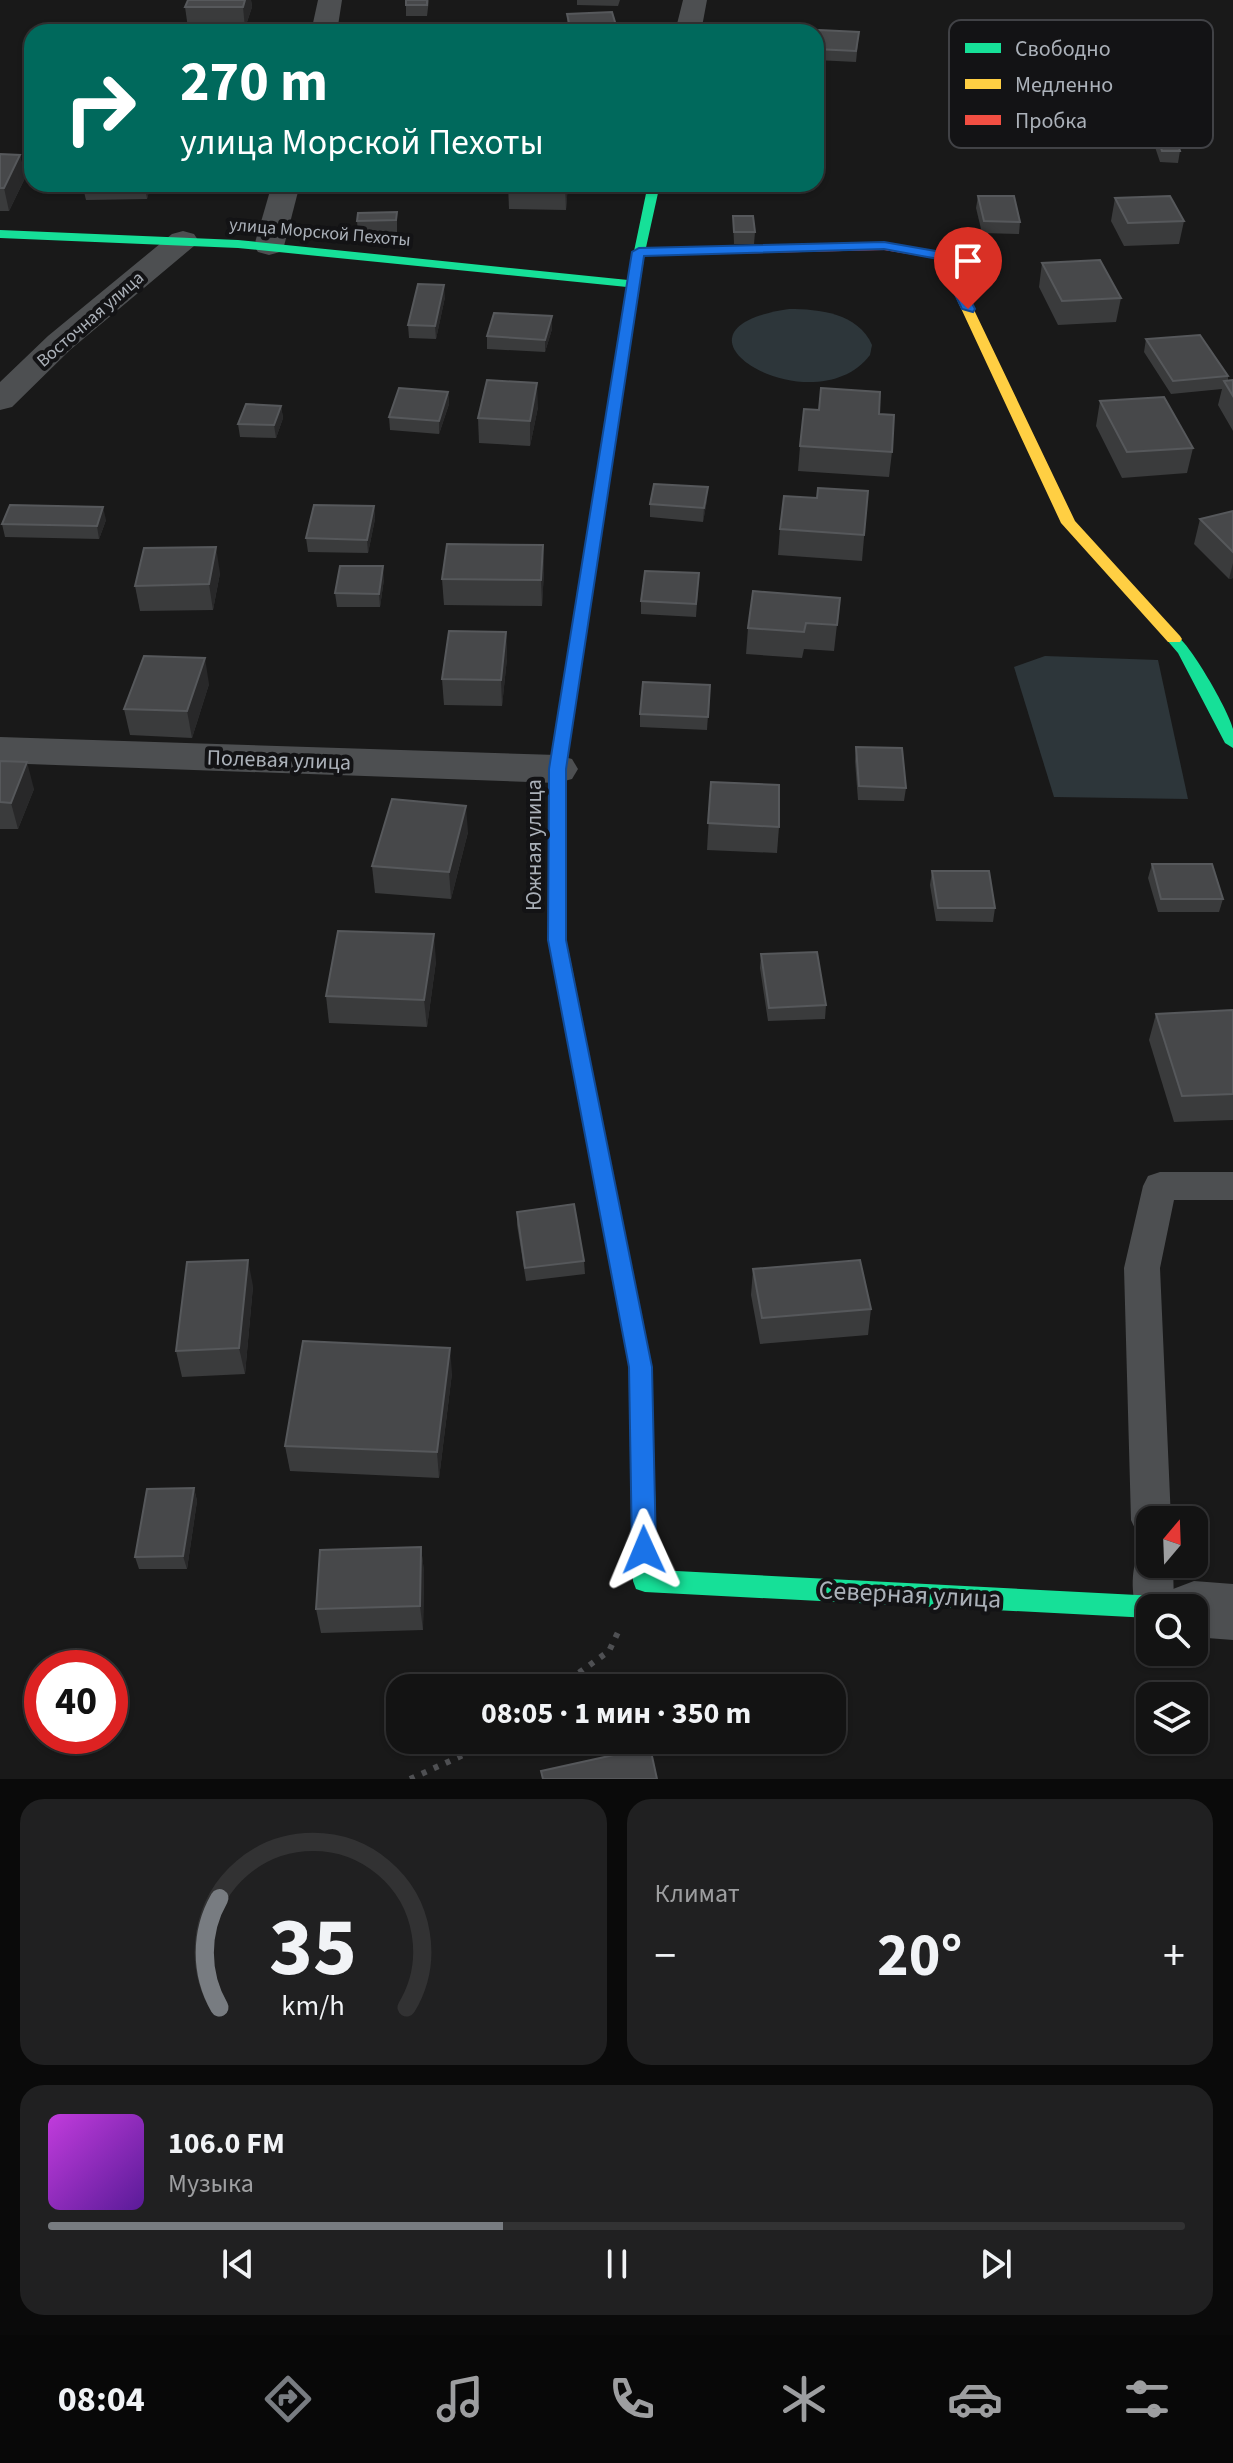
<!DOCTYPE html>
<html lang="ru">
<head>
<meta charset="utf-8">
<style>
	:root { --surface:#131313; --page:#202021; --text:#f1f3f6; --muted:#9d9ea0; --line:#323233; --accent:#787c81 }
	body { margin:0; font-family:"Source Sans 3",sans-serif; background:var(--page); color:var(--text); height:100vh; display:flex; flex-direction:column; font-size:30px; white-space:nowrap }
	* { box-sizing:border-box; margin:0 }
	p { font-size:26px; color:var(--muted) }
	.icon { flex:none; width:44px; height:44px; fill:none; stroke:currentColor; stroke-width:2; stroke-linecap:round; stroke-linejoin:round }
	.map { position:relative; height:1779px; overflow:hidden }
	.details { display:flex; flex-direction:column; gap:20px; padding:20px; background:#0a0a0a; flex:1 }
	.details>* { flex:none }
	.hud { position:absolute; left:24px; top:24px; width:800px; height:168px; border-radius:24px; box-shadow:0 2px 6px #0004,0 0 0 2px var(--line); background:#00695c; color:#fff; overflow:hidden }
	.needle { width:52px; rotate:19deg }
	.fabs { position:absolute; left:1136px; top:1506px; display:grid; gap:16px }
	.fabs a { display:grid; place-items:center; width:72px; height:72px; border-radius:16px; background:var(--surface); box-shadow:0 2px 6px #0004,0 0 0 2px var(--line); font-size:40px }
	.speed { position:absolute; left:24px; top:1650px; display:flex; gap:16px; font-size:40px; font-weight:700; text-align:center }
	.speed>* { display:grid; place-content:center; width:104px; height:104px; border-radius:50%; background:var(--surface); box-shadow:0 2px 6px #0004,0 0 0 2px var(--line); line-height:1 }
	.speed .limit { border:12px solid #d22; background:#fff; color:#111 }
	.pin { position:absolute; display:grid; place-items:center; width:68px; height:68px; color:#fff; margin:-82px -34px; border-radius:50% 50% 50% 0; rotate:-45deg; box-shadow:0 0 8px #0007 }
	.pin .icon { rotate:45deg }
	.me { position:absolute; width:88px; margin:-44px; rotate:359deg; stroke-linejoin:round; filter:drop-shadow(0 0 6px #0008) }
	.turn { display:flex; align-items:center; gap:28px; height:168px; padding:0 24px; font-size:36px }
	.turn .icon { width:104px; height:104px; stroke-width:2.5 }
	.turn b { display:block; font-size:56px; line-height:68px }
	.big { font-size:60px; font-weight:700; line-height:1.1 }
	.details .widget { flex:1; display:flex; flex-direction:column; justify-content:center; gap:12px; min-width:0; padding:0 28px; border-radius:24px; background:var(--page) }
	.details .dial { align-items:center; gap:0 }
	.dial svg { height:208px; overflow:visible; fill:none; stroke:var(--line); stroke-width:7; stroke-linecap:round; text-anchor:middle }
	.dial text { fill:var(--text); stroke:none }
	.song { display:flex; align-items:center; gap:24px }
	.cover { width:96px; height:96px; border-radius:12px; background:linear-gradient(135deg,hsl(290 70% 55%),hsl(270 70% 35%)) }
	.played { height:8px; border-radius:4px; background:linear-gradient(90deg,var(--accent) 40%,var(--line) 40%) }
	.keys { display:flex; justify-content:space-around; direction:ltr }
	.heat { display:flex; justify-content:space-between; align-items:center; font-size:44px; direction:ltr }
	.details .tiles { flex:1; display:grid; gap:20px; grid-template-columns:1fr 1fr }
	.widget:last-child { grid-column:span 2 }
	.trip { position:absolute; left:386px; top:1674px; width:460px; height:80px; border-radius:24px; background:var(--surface); box-shadow:0 2px 6px #0004,0 0 0 2px var(--line); font-weight:700; line-height:80px; text-align:center }
	.menu { display:flex; height:128px; justify-content:space-around; align-items:center; background:#080808; color:var(--muted) }
	.menu .icon { width:56px; height:56px }
	.menu .selected { color:var(--accent) }
	.menu b { font-size:36px; color:var(--text) }
	.map>svg:first-child { display:block }
	.water { fill:#2d363a }
	.lines { fill:none; stroke-linecap:round; stroke-linejoin:round }
	.path { stroke:#4f5053; stroke-width:6; stroke-dasharray:5 8; stroke-linecap:butt }
	.lane { fill:#4d4f51; fill-rule:evenodd }
	.street { fill:#4d4f51; fill-rule:evenodd }
	.fast { fill:#16e098; fill-rule:evenodd }
	.slow { fill:#ffcf43; fill-rule:evenodd }
	.jam { fill:#f24e42; fill-rule:evenodd }
	.wall { fill:#3a3b3c }
	.shaded-wall { fill:#282829 }
	.building { fill:#47484a; stroke:#56585b; stroke-width:2 }
	.route { fill:#1a73e8; stroke:#114b97; stroke-width:2 }
	.labels { text-anchor:middle; stroke-width:8; stroke-linejoin:round; paint-order:stroke }
	.far-street-label { font-size:18px; fill:#abb1b9; stroke:#131315 }
	.street-label { font-size:22px; fill:#abb1b9; stroke:#131315 }
	.near-street-label { font-size:26px; fill:#abb1b9; stroke:#131315 }
	.key { fill:#131315; stroke:#414246; stroke-width:2 }
	.key-label { font-size:22px; fill:#abb1b9 }
</style>
</head>
<body>
<div class="map">
<svg width="1233" height="1779" viewBox="0 0 1233 1779">
	<rect width="100%" height="100%" fill="#191919"/>
	<g class="water">
		<path d="M789 309C819 309 858 313 872 345L870 355C814 429 644 330 789 309Z"/>
		<polygon points="1045,656 1158,660 1188,799 1054,797 1014,667"/>
	</g>
	<g class="lines">
		<g class="path">
			<polyline points="558,1688 609,1651 620,1628"/>
			<polyline points="410,1779 470,1752 487,1740"/>
		</g>
		<g class="lane">
			<polygon points="1160,1172 1233,1172 1233,1200 1174,1200 1160,1268 1171,1520 1150,1520 1150,1537 1137,1533 1131,1520 1124,1268 1143,1186 1148,1176"/>
			<path d="M1150 1547V1564H1173L1174 1606 1150 1608V1623L1140 1619C1131 1599 1130 1572 1139 1551Z"/>
		</g>
		<g class="street">
			<polygon points="318,0 342,0 337,32 311,32"/>
			<polygon points="683,0 707,0 701,32 675,32"/>
			<polygon points="272,184 300,184 284,246 280,252 269,255 258,252 254,246"/>
			<polygon points="183,231 194,234 198,240 194,246 70,350 12,407 0,410 0,382 48,336 172,234"/>
			<polygon points="0,737 557,755 572,759 578,769 572,779 557,783 0,763"/>
			<polygon points="1194,1581 1233,1584 1233,1640 1194,1637 1194,1608 1165,1608 1173,1589"/>
		</g>
		<g class="fast">
			<polygon points="648,184 660,184 645,252 565,769 566,940 569,953 560,960 553,958 548,940 549,769 627,287 238,248 0,238 0,230 238,240 628,280"/>
			<path d="M1174 634C1188 639 1230 713 1233 729 1233 735 1233 742 1233 748L1225 743 1178 653 1166 639Z"/>
			<polygon points="641,1361 649,1364 652,1371 657,1570 1176,1597 1185,1600 1188,1608 1150,1608 1150,1618 645,1592 636,1589 633,1581 630,1371 633,1364"/>
		</g>
		<g class="slow">
			<polygon points="958,285 964,289 1075,521 1180,636 1182,639 1180,642 1168,642 1061,523 952,289"/>
			<polygon points="560,946 569,953 652,1371 649,1378 641,1381 633,1378 630,1371 551,953"/>
		</g>
		<polygon class="jam" points="884,242 947,253 964,289 953,292 938,259 884,250 639,256 633,252 639,248"/>
	</g>
	<g class="wall">
		<polygon points="188,0 251,0 252,7 245,28 238,28 239,32 191,32 191,28 188,28 185,7"/>
		<polygon points="429,0 427,16 406,16 406,5"/>
		<polygon points="577,0 620,0 618,6 577,5"/>
		<polygon points="567,14 618,32 568,32"/>
		<polygon points="859,32 856,62 816,60 816,44"/>
		<polygon points="1153,123 1180,151 1178,163 1160,162 1151,135"/>
		<polygon points="0,154 20,155 25,178 9,211 0,211"/>
		<polygon points="151,184 147,199 86,200 83,188"/>
		<polygon points="508,184 568,184 566,210 509,209"/>
		<polygon points="978,196 1020,222 1019,234 982,233 976,208"/>
		<polygon points="1115,198 1184,221 1179,244 1124,246 1111,221"/>
		<polygon points="397,212 397,232 358,233 357,221"/>
		<polygon points="733,216 755,232 754,244 734,244"/>
		<polygon points="1042,263 1121,298 1116,322 1058,325 1039,287"/>
		<polygon points="445,297 436,339 409,338 408,325"/>
		<polygon points="552,316 552,329 545,352 487,349 487,336"/>
		<polygon points="1146,339 1228,376 1228,380 1233,380 1233,431 1218,405 1222,389 1171,394 1144,352"/>
		<polygon points="448,392 449,404 439,434 390,430 389,417"/>
		<polygon points="1100,401 1193,448 1187,473 1122,478 1096,426"/>
		<polygon points="281,406 283,418 276,438 240,437 238,424"/>
		<polygon points="538,407 530,446 479,443 478,418"/>
		<polygon points="879,414 892,452 889,477 798,471 800,446"/>
		<polygon points="868,491 862,561 778,555 780,529 817,498"/>
		<polygon points="707,500 703,522 650,517 650,504"/>
		<polygon points="374,506 375,519 368,553 308,552 306,538"/>
		<polygon points="1233,511 1233,578 1229,579 1194,544 1200,519"/>
		<polygon points="106,520 99,539 5,537 2,524"/>
		<polygon points="543,545 544,571 542,606 444,605 442,579"/>
		<polygon points="220,573 213,610 140,611 135,586"/>
		<polygon points="699,573 696,617 641,614 641,601"/>
		<polygon points="384,579 380,607 337,607 335,593"/>
		<polygon points="840,598 834,651 804,649 802,658 746,654 748,628"/>
		<polygon points="506,632 507,658 502,706 444,705 442,679"/>
		<polygon points="209,684 192,738 130,735 124,709"/>
		<polygon points="710,685 707,730 640,727 640,714"/>
		<polygon points="856,747 906,788 904,801 858,800 855,761"/>
		<polygon points="0,761 34,789 18,829 0,829"/>
		<polygon points="711,782 779,827 777,853 707,850"/>
		<polygon points="468,832 451,899 375,893 372,866"/>
		<polygon points="1152,864 1223,899 1219,912 1158,912 1148,878"/>
		<polygon points="932,871 995,908 993,922 936,921 930,885"/>
		<polygon points="761,954 826,1005 825,1019 768,1021 760,968"/>
		<polygon points="436,961 427,1027 329,1023 326,996"/>
		<polygon points="1233,1010 1233,1120 1174,1122 1149,1040 1156,1014"/>
		<polygon points="517,1212 584,1261 585,1274 526,1281 517,1225"/>
		<polygon points="753,1269 871,1309 868,1335 760,1344 751,1295"/>
		<polygon points="253,1286 245,1374 182,1377 176,1351"/>
		<polygon points="452,1373 439,1478 290,1471 285,1446"/>
		<polygon points="194,1488 197,1501 187,1569 139,1569 135,1557"/>
		<polygon points="421,1547 424,1572 423,1630 321,1633 316,1609"/>
	</g>
	<g class="shaded-wall">
		<polygon points="245,0 251,0 252,7 245,28 243,7"/>
		<polygon points="20,155 25,178 9,211 4,188"/>
		<polygon points="145,184 151,184 147,199 145,187"/>
		<polygon points="566,184 568,184 566,210 565,186"/>
		<polygon points="444,285 445,297 436,339 435,326"/>
		<polygon points="552,316 552,329 545,352 545,340"/>
		<polygon points="537,383 538,407 530,446 530,421"/>
		<polygon points="448,392 449,404 439,434 439,421"/>
		<polygon points="281,406 283,418 276,438 274,425"/>
		<polygon points="708,487 707,500 703,522 704,508"/>
		<polygon points="374,506 375,519 368,553 367,540"/>
		<polygon points="103,507 106,520 99,539 97,526"/>
		<polygon points="543,545 544,571 542,606 541,580"/>
		<polygon points="216,547 220,573 213,610 209,584"/>
		<polygon points="1233,563 1233,578 1229,579"/>
		<polygon points="383,566 384,579 380,607 379,594"/>
		<polygon points="506,632 507,658 502,706 501,680"/>
		<polygon points="205,658 209,684 192,738 187,711"/>
		<polygon points="27,762 34,789 18,829 11,803"/>
		<polygon points="466,806 468,832 451,899 449,872"/>
		<polygon points="434,934 436,961 427,1027 424,1000"/>
		<polygon points="248,1260 253,1286 245,1374 239,1348"/>
		<polygon points="450,1348 452,1373 439,1478 437,1452"/>
		<polygon points="194,1488 197,1501 187,1569 183,1556"/>
		<polygon points="421,1547 424,1572 423,1630 420,1606"/>
	</g>
	<g class="building">
		<polygon points="188,0 245,0 243,7 185,7"/>
		<rect x="406" y="0" width="21" height="5"/>
		<polygon points="612,12 618,32 571,32 567,14"/>
		<polygon points="238,25 237,32 191,32 192,27"/>
		<polygon points="819,30 859,32 856,51 816,49"/>
		<polygon points="1153,123 1171,123 1180,151 1162,151"/>
		<polygon points="0,154 20,155 4,188 0,188"/>
		<polygon points="85,184 145,184 145,187 83,188"/>
		<polygon points="508,184 566,184 565,186 508,186"/>
		<polygon points="978,196 1014,196 1020,222 984,221"/>
		<polygon points="1170,196 1184,221 1128,223 1115,198"/>
		<polygon points="397,212 396,220 357,221 358,213"/>
		<polygon points="733,216 753,216 755,232 734,232"/>
		<polygon points="1100,260 1121,298 1062,301 1042,263"/>
		<polygon points="418,284 444,285 435,326 408,325"/>
		<polygon points="494,313 552,316 545,340 487,336"/>
		<polygon points="1200,335 1228,376 1173,381 1146,339"/>
		<polygon points="487,380 537,383 530,421 478,418"/>
		<polygon points="1233,380 1233,396 1224,381"/>
		<polygon points="399,388 448,392 439,421 389,417"/>
		<polygon points="821,388 880,392 879,414 894,415 892,452 800,446 804,409 819,410"/>
		<polygon points="1164,397 1193,448 1127,452 1100,401"/>
		<polygon points="246,404 281,406 274,425 238,424"/>
		<polygon points="654,484 708,487 704,508 650,504"/>
		<polygon points="818,488 868,491 864,535 780,529 784,496 817,498"/>
		<polygon points="10,505 103,507 97,526 2,524"/>
		<polygon points="314,505 374,506 367,540 306,538"/>
		<polygon points="1233,511 1233,552 1200,519"/>
		<polygon points="447,544 543,545 541,580 442,579"/>
		<polygon points="216,547 209,584 135,586 144,548"/>
		<polygon points="340,566 383,566 379,594 335,593"/>
		<polygon points="645,571 699,573 696,604 641,601"/>
		<polygon points="753,591 840,598 837,625 806,623 804,632 748,628"/>
		<polygon points="449,631 506,632 501,680 442,679"/>
		<polygon points="144,656 205,658 187,711 124,709"/>
		<polygon points="643,682 710,685 708,717 640,714"/>
		<polygon points="856,747 902,748 906,788 859,786"/>
		<polygon points="0,761 27,762 11,803 0,802"/>
		<polygon points="711,782 779,785 779,827 708,823"/>
		<polygon points="392,799 466,806 449,872 372,866"/>
		<polygon points="1152,864 1212,864 1223,899 1161,899"/>
		<polygon points="932,871 989,871 995,908 938,908"/>
		<polygon points="338,931 434,934 424,1000 326,996"/>
		<polygon points="817,952 826,1005 769,1008 761,954"/>
		<polygon points="1233,1010 1233,1094 1182,1096 1156,1014"/>
		<polygon points="574,1204 584,1261 525,1268 517,1212"/>
		<polygon points="248,1260 239,1348 176,1351 187,1262"/>
		<polygon points="860,1260 871,1309 762,1318 753,1269"/>
		<polygon points="303,1341 450,1348 437,1452 285,1446"/>
		<polygon points="194,1488 183,1556 135,1557 147,1489"/>
		<polygon points="421,1547 420,1606 316,1609 320,1550"/>
		<polygon points="650,1747 657,1779 543,1779 541,1771"/>
	</g>
	<polygon class="route" points="884,242 947,253 975,309 973,312 962,309 938,259 884,249 644,256 566,769 566,940 652,1367 656,1550 653,1558 644,1561 635,1558 632,1550 629,1367 548,940 549,769 632,252 639,248"/>
	<g class="labels">
		<g class="far-street-label">
			<text transform="translate(320 232) rotate(5)" y="6">улица Морской Пехоты</text>
			<text transform="translate(90 319) rotate(-41)" y="6">Восточная улица</text>
		</g>
		<g class="street-label">
			<text transform="translate(279 759) rotate(2)" y="8">Полевая улица</text>
			<text transform="translate(533 845) rotate(-90)" y="8">Южная улица</text>
		</g>
		<g class="near-street-label">
			<text transform="translate(910 1594) rotate(3)" y="9">Северная улица</text>
		</g>
	</g>
	<rect x="949" y="20" width="264" height="128" rx="12" class="key"/>
	<rect x="965" y="43" width="36" height="10" fill="#16e098"/>
	<rect x="965" y="79" width="36" height="10" fill="#ffcf43"/>
	<rect x="965" y="115" width="36" height="10" fill="#f24e42"/>
	<g class="key-label">
		<text x="1015" y="56">Свободно</text>
		<text x="1015" y="92">Медленно</text>
		<text x="1015" y="128">Пробка</text>
	</g>
</svg>
<div class="fabs">
<a><svg class="needle" viewBox="-14 -14 28 28"><path d="M0-13l5 13h-10z" fill="#e53935"/><path d="M0 13l5-13h-10z" fill="#9d9ea0"/></svg></a>
<a><svg class="icon" aria-label="search" viewBox="0 0 24 24"><circle cx="10" cy="10" r="6"/><path d="M15 15l6 6"/></svg></a>
<a><svg class="icon" aria-label="layers" viewBox="0 0 24 24"><path d="M12 4l9 5-9 5-9-5zM3 14l9 5 9-5"/></svg></a>
</div>
<div class="speed"><div class="limit">40</div></div>
<div class="pin" style="left:968px;top:309px;background:#d93025"><svg class="icon" aria-label="arrive" viewBox="0 0 24 24"><path d="M6 21V4h12l-3 4 3 4H6"/></svg></div>
<svg class="me" style="left:644px;top:1550px" viewBox="-20 -20 40 40"><path d="M0-17L14 15 0 8-14 15z" fill="#1a73e8" stroke="#fff" stroke-width="4"/></svg>
<div class="trip">08:05 · 1 мин · 350 m</div>
<div class="hud">
<div class="turn"><svg class="icon" aria-label="right" viewBox="0 0 24 24"><path d="M7 20v-9h11M14 6l5 5-5 5"/></svg><div><b>270 m</b>улица Морской Пехоты</div></div>
</div>
</div>
<section class="details">
<div class="tiles">
<div class="widget dial"><svg viewBox="0 0 100 80">
<path d="M14 69A42 42 0 1 1 86 69"/>
<path d="M14 69A42 42 0 0 1 14 27" stroke="#787c81"/>
<text x="50" y="56" font-size="32" font-weight="700">35</text>
<text x="50" y="72" font-size="11">km/h</text>
</svg></div>
<div class="widget"><p>Климат</p>
<div class="heat"><a>−</a><b class="big">20°</b><a>+</a></div>
</div>
<div class="widget">
<div class="song"><i class="cover"></i><div><b>106.0 FM</b><p>Музыка</p></div></div>
<div class="played"></div>
<div class="keys"><svg class="icon" aria-label="previous" viewBox="0 0 24 24"><path d="M18 5L8 12l10 7zM5 5v14"/></svg><svg class="icon" aria-label="pause" viewBox="0 0 24 24"><path d="M8 5v14M16 5v14"/></svg><svg class="icon" aria-label="next" viewBox="0 0 24 24"><path d="M6 5l10 7-10 7zM19 5v14"/></svg></div>
</div>
</div>
</section>
<nav class="menu">
<b>08:04</b>
<svg class="icon selected" aria-label="directions" viewBox="0 0 24 24"><path d="M12 3l9 9-9 9-9-9zM9 14v-3h6M13 9l2 2-2 2"/></svg>
<svg class="icon" aria-label="music" viewBox="0 0 24 24"><path d="M9 18V5l10-2v13"/><circle cx="6" cy="18" r="3"/><circle cx="16" cy="16" r="3"/></svg>
<svg class="icon" aria-label="phone" viewBox="0 0 24 24"><path d="M5 4h4l2 5-3 2q2 4 5 5l2-3 5 2v4C11 20 4 13 5 4z"/></svg>
<svg class="icon" aria-label="climate" viewBox="0 0 24 24"><path d="M12 3v18M4 7l16 10M4 17L20 7"/></svg>
<svg class="icon" aria-label="car" viewBox="0 0 24 24"><path d="M5 17H2v-5l4-1 3-4h7l3 4 3 1v5h-3M9 17h6M6 11h13"/><circle cx="7" cy="17" r="2"/><circle cx="17" cy="17" r="2"/></svg>
<svg class="icon" aria-label="filters" viewBox="0 0 24 24"><path d="M4 7h16M4 17h16"/><circle cx="9" cy="7" r="2"/><circle cx="15" cy="17" r="2"/></svg>
</nav>
</body>
</html>
